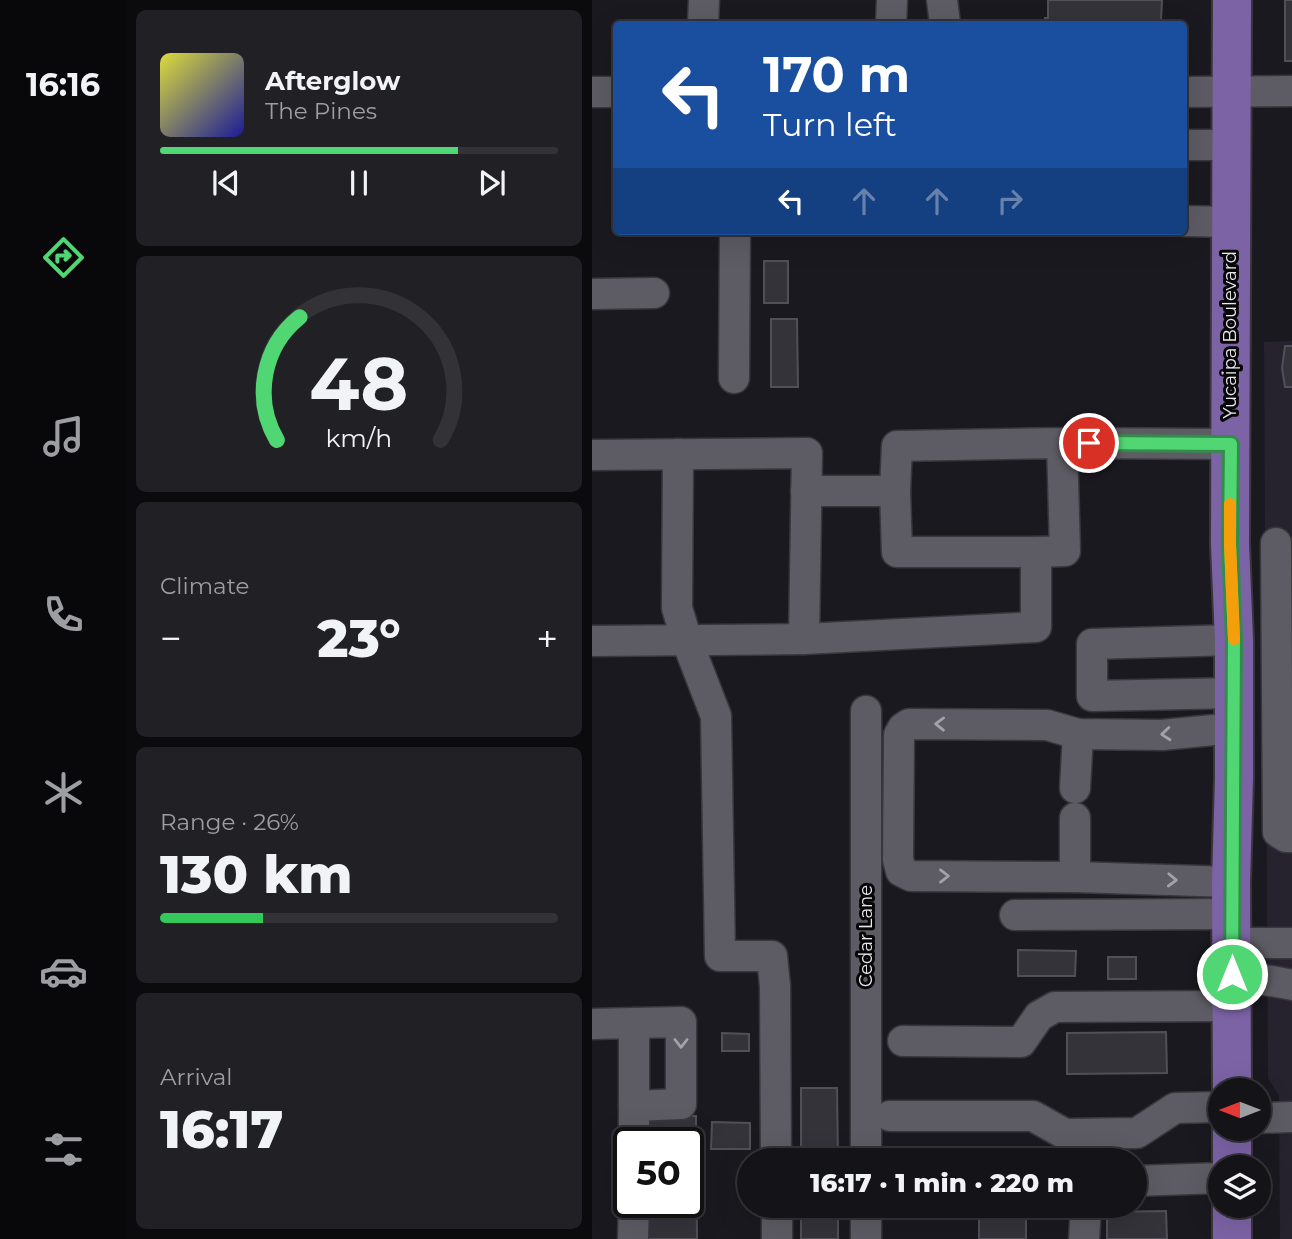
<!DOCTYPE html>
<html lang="en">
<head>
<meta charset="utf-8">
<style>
	:root { --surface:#141318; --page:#212025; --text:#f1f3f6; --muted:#9d9ea2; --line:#333237; --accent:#51d674 }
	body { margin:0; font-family:Montserrat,sans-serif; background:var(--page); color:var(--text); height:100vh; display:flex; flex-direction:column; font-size:26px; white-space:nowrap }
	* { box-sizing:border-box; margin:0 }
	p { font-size:23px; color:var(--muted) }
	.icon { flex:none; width:38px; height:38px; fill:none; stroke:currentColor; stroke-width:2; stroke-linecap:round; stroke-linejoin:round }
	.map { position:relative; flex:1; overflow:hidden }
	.drawer { display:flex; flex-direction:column; gap:10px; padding:10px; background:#0b0a0d; width:466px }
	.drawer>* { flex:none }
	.banner { position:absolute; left:21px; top:21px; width:574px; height:214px; border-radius:7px; box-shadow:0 7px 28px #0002,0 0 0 2px var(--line); background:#1a4fa0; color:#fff; overflow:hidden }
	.needle { width:46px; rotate:270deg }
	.controls { position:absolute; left:616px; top:1078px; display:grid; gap:14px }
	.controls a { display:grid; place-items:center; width:63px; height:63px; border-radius:50%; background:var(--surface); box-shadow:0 7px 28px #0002,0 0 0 2px var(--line); font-size:35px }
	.speed { position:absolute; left:21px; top:1127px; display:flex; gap:14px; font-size:35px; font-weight:700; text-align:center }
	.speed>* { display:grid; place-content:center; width:91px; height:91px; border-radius:50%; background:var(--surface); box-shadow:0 7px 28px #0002,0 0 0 2px var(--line); line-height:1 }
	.speed .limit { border:4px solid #111; border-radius:10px; background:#fff; color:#111 }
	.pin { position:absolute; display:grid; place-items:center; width:60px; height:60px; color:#fff; margin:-30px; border:4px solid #fff; border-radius:50%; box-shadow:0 2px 7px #0007 }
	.me { position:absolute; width:77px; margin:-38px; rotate:0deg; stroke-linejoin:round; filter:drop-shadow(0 0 5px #0008) }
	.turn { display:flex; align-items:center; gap:24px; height:147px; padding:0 35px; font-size:32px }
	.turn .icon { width:91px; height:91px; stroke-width:2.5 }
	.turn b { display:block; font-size:49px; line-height:60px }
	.lanes { display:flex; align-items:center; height:66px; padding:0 35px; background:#0003; justify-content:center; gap:35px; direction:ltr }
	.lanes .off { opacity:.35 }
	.big { font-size:52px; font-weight:800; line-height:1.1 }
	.drawer .tile { flex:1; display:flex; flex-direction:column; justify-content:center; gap:10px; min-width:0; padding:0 24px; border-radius:10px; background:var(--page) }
	.drawer .dial { align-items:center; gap:0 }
	.dial svg { height:182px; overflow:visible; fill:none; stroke:var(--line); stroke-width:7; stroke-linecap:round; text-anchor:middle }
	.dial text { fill:var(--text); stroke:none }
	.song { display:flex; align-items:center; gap:21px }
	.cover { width:84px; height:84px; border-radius:10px; background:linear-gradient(135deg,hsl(60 70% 55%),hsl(240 70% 35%)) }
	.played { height:7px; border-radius:4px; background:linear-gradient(90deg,var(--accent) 75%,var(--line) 75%) }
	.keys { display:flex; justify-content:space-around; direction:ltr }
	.heat { display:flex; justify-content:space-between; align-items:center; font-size:38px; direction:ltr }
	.charge { height:10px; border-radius:5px; background:linear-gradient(90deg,#34c759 26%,var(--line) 0) }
	.trip { position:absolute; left:145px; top:1148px; width:410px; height:70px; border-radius:35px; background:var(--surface); box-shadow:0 7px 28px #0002,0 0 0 2px var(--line); font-weight:800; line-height:70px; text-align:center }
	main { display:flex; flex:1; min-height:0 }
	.menu { display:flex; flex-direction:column; width:126px; justify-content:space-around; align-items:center; background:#08080a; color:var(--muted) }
	.menu .icon { width:49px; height:49px }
	.menu .selected { color:var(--accent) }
	.menu b { font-size:32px; color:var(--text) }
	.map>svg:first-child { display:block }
	.built { fill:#26232e }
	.building { fill:#35333a; stroke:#514f57; stroke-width:2 }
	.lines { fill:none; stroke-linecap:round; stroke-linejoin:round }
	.minor-casing { stroke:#38373c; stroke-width:33 }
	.major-casing { stroke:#38373c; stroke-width:42 }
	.minor { stroke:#5d5b63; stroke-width:30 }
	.major { stroke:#7c63a5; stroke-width:38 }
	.oneway { stroke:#a3a2a8 }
	.route-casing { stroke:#358b4b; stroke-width:18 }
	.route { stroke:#51d674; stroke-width:12 }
	.slow { stroke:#f59e0b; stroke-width:12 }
	.labels { text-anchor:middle; stroke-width:6; stroke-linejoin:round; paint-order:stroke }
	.street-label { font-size:18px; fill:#e9e8ec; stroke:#060508 }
</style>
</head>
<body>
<main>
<nav class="menu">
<b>16:16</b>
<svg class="icon selected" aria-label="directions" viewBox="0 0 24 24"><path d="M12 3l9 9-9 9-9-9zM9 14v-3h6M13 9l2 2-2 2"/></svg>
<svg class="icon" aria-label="music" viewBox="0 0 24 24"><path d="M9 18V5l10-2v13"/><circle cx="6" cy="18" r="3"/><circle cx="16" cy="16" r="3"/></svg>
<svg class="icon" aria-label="phone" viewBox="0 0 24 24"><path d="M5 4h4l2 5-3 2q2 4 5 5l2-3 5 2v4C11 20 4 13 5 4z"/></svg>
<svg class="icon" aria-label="climate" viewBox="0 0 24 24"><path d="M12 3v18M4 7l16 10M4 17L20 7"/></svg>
<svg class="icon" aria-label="car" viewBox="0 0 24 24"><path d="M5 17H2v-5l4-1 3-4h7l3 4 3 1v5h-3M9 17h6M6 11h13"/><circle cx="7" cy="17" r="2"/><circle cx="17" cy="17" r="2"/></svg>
<svg class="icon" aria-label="filters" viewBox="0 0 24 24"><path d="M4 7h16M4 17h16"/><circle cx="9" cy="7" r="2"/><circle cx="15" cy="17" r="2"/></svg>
</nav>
<section class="drawer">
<div class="tile">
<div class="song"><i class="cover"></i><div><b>Afterglow</b><p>The Pines</p></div></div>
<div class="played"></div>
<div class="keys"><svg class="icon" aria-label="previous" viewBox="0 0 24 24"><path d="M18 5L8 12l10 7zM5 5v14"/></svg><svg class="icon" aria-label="pause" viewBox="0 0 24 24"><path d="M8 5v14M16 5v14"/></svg><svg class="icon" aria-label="next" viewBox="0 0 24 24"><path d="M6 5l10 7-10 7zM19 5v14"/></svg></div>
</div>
<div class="tile dial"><svg viewBox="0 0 100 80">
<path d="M14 69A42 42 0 1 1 86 69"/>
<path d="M14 69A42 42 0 0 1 24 15" stroke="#51d674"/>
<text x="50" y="56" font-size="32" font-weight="700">48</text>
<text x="50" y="72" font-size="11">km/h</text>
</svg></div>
<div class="tile"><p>Climate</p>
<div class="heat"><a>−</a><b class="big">23°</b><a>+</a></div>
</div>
<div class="tile"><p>Range · 26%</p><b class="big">130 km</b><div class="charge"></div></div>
<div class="tile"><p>Arrival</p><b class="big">16:17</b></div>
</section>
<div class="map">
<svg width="701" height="1239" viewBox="0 0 701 1239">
	<rect width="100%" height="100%" fill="#1b1920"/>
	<polygon class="built" points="701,341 700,1239 688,1239 687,1096 676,1078 672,342"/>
	<g class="building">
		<polygon points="456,0 570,0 569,20 559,20 558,24 453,24 453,18 456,18"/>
		<rect x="693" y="0" width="8" height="61"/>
		<rect x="172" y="261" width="24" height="42"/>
		<polygon points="179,319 205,319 206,387 179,387"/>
		<polygon points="693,346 701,346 701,387 693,387 690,368"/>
		<polygon points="426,950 484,951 483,976 426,976"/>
		<rect x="516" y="957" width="28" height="22"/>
		<polygon points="574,1032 575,1073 475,1074 475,1033"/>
		<polygon points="130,1033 157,1034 157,1051 130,1051"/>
		<polygon points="209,1088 245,1088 246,1160 209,1160"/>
		<polygon points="53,1116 104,1116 105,1239 54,1239 55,1202 96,1202 96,1143 54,1143"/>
		<polygon points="120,1122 158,1123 158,1149 119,1149"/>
		<polygon points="348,1152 348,1160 326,1160 326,1153"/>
		<rect x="209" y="1206" width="37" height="33"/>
		<rect x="387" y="1206" width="47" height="33"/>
		<polygon points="574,1211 575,1239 515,1239 515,1212"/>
	</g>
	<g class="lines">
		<defs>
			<g id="minor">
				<polyline points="350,0 353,24"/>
				<polyline points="111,24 112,0"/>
				<polyline points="299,24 300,0"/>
				<polyline points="0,92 24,92"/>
				<polyline points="592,92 701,91"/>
				<polyline points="592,145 640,145"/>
				<polyline points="592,221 638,222"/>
				<polyline points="0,294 62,293"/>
				<polyline points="142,378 143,231"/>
				<polyline points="470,443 473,551 444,552 305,552 303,491 305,446 470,443 639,444"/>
				<polyline points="86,454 85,608 95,641 124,716 128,956 180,956 183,986 184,1160"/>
				<polyline points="0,455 215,453 212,639"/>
				<polyline points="214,491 303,491"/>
				<polyline points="684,543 686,832 694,837 701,837"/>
				<polyline points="642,640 500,644 500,696 642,693"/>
				<polyline points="0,641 212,639 444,627 444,552"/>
				<polyline points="274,711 274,1160"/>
				<polyline points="483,788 486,734"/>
				<polyline points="483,818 483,877"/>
				<polyline points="639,882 483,877 319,876 309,871 306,859 307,735 311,728 317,724 455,725 486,734 570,735 642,728"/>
				<polyline points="423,915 639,914"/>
				<polyline points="640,943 701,943"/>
				<polyline points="640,974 701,985"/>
				<polyline points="0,1024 42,1023 42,1143"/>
				<polyline points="311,1041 429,1042 447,1016 463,1007 639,1006"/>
				<polyline points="42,1106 89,1104 89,1022 42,1023"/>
				<polyline points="298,1116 441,1116 473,1134 545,1133 583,1108 628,1107"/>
				<polyline points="667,1118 701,1117"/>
				<polyline points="542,1181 628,1178"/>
				<polyline points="185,1206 185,1239"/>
				<polyline points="274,1206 274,1239"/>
				<polyline points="41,1239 42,1202"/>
				<polyline points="492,1239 494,1206"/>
			</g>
			<g id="major">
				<polyline points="640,0 638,544 642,640 642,778 639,882 640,1090"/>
				<polyline points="640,1129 640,1167"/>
				<polyline points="640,1239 640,1206"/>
			</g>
		</defs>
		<use href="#minor" class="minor-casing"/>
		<use href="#major" class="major-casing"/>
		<use href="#minor" class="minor"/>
		<use href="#major" class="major"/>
	</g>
	<defs><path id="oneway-chevron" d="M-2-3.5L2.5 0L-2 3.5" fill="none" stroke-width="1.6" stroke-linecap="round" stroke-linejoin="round" transform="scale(1.75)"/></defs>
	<g class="oneway">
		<use href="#oneway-chevron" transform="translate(348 724) rotate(-179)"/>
		<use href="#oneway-chevron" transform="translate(574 734) rotate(175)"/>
		<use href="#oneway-chevron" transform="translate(352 876)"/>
		<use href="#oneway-chevron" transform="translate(580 880) rotate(2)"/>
		<use href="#oneway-chevron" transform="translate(89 1043) rotate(90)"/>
	</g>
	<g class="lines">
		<defs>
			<polyline id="route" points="497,443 639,444 638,544 642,640 640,974"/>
		</defs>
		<use href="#route" class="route-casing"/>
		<use href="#route" class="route"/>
		<polyline class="slow" points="638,504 638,544 642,639"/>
	</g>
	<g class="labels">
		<g class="street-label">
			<text transform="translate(638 335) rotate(-90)" y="6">Yucaipa Boulevard</text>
			<text transform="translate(274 936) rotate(-90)" y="6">Cedar Lane</text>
		</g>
	</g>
</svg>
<div class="controls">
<a><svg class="needle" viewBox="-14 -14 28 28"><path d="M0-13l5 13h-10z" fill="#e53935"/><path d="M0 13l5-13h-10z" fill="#9d9ea2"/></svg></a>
<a><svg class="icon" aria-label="layers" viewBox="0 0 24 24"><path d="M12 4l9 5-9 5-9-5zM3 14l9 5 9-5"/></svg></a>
</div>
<div class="speed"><div class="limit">50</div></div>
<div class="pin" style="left:497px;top:443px;background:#d93025"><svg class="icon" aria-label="arrive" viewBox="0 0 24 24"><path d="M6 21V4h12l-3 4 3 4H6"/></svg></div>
<svg class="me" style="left:640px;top:974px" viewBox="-20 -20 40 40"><circle r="17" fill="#51d674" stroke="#fff" stroke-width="3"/><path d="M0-11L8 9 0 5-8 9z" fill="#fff"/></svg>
<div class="trip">16:17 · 1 min · 220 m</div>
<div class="banner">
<div class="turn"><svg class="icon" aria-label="left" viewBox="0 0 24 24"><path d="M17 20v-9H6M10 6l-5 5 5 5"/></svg><div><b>170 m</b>Turn left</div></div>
<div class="lanes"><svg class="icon" aria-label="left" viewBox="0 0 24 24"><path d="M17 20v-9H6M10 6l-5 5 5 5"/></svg><svg class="icon off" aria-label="ahead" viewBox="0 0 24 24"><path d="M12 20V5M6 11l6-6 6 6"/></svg><svg class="icon off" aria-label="ahead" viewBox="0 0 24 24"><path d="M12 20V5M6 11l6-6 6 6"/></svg><svg class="icon off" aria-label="right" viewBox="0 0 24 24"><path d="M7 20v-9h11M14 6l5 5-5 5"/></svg></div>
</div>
</div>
</main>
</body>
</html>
